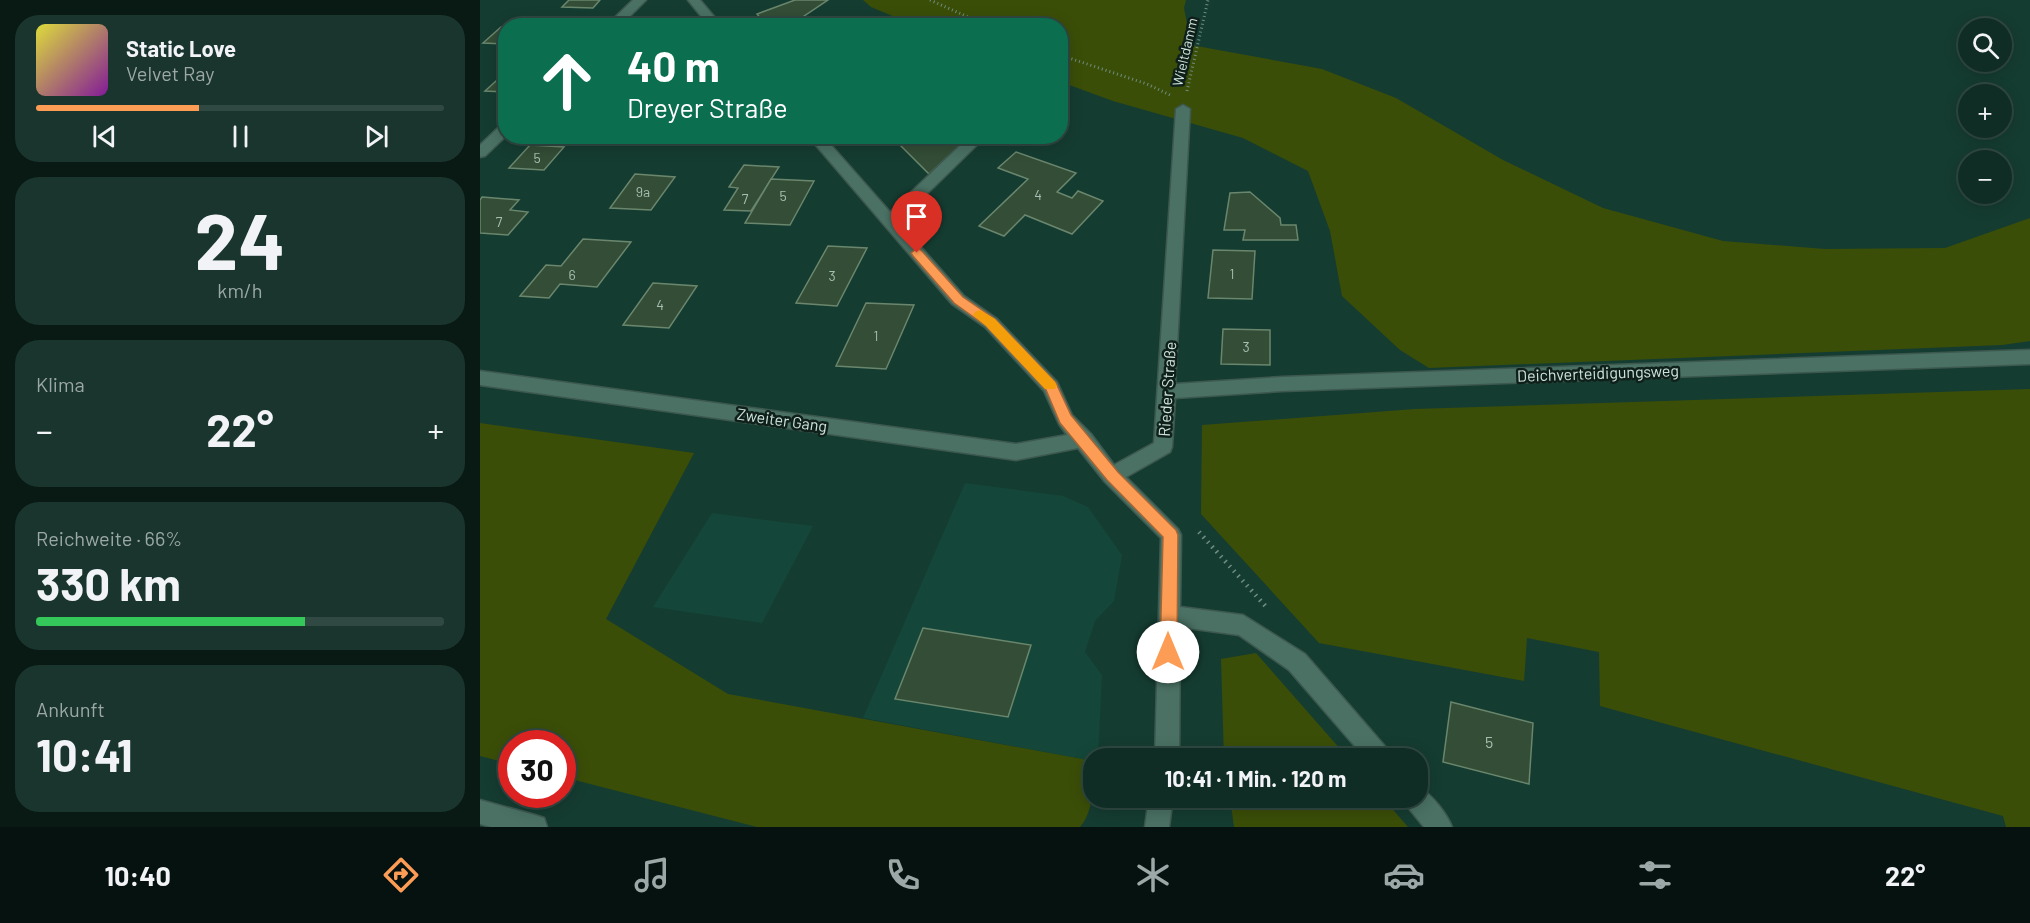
<!DOCTYPE html>
<html lang="de">
<head>
<meta charset="utf-8">
<style>
	:root { --surface:#102d25; --page:#19352d; --text:#f1f3f6; --muted:#9ca8a7; --line:#304942; --accent:#fd9d55 }
	body { margin:0; font-family:Barlow,sans-serif; background:var(--page); color:var(--text); height:100vh; display:flex; flex-direction:column; font-size:22px; white-space:nowrap }
	* { box-sizing:border-box; margin:0 }
	p { font-size:20px; color:var(--muted) }
	.icon { flex:none; width:33px; height:33px; fill:none; stroke:currentColor; stroke-width:2; stroke-linecap:round; stroke-linejoin:round }
	.map { position:relative; flex:1; overflow:hidden }
	.panel { display:flex; flex-direction:column; gap:15px; padding:15px; background:#091914; width:480px }
	.panel>* { flex:none }
	.guide { position:absolute; left:18px; top:18px; width:570px; height:126px; border-radius:24px; box-shadow:0 3px 15px #0003,0 0 0 2px var(--line); background:#0b6e4f; color:#fff; overflow:hidden }
	.controls { position:absolute; left:1478px; top:18px; display:grid; gap:12px }
	.controls a { display:grid; place-items:center; width:54px; height:54px; border-radius:50%; background:var(--surface); box-shadow:0 3px 15px #0003,0 0 0 2px var(--line); font-size:30px }
	.speed { position:absolute; left:18px; top:730px; display:flex; gap:12px; font-size:30px; font-weight:700; text-align:center }
	.speed>* { display:grid; place-content:center; width:78px; height:78px; border-radius:50%; background:var(--surface); box-shadow:0 3px 15px #0003,0 0 0 2px var(--line); line-height:1 }
	.speed .limit { border:9px solid #d22; background:#fff; color:#111 }
	.pin { position:absolute; display:grid; place-items:center; width:51px; height:51px; color:#fff; margin:-62px -26px; border-radius:50% 50% 50% 0; rotate:-45deg; box-shadow:0 0 6px #0007 }
	.pin .icon { rotate:45deg }
	.me { position:absolute; width:66px; margin:-33px; rotate:0deg; stroke-linejoin:round; filter:drop-shadow(0 0 4px #0008) }
	.turn { display:flex; align-items:center; gap:21px; height:126px; padding:0 30px; font-size:27px }
	.turn .icon { width:78px; height:78px; stroke-width:2.5 }
	.turn b { display:block; font-size:42px; line-height:51px }
	.big { font-size:45px; font-weight:700; line-height:1.1 }
	.panel .tile { flex:1; display:flex; flex-direction:column; justify-content:center; gap:9px; min-width:0; padding:0 21px; border-radius:24px; background:var(--page) }
	.panel .dial { align-items:center; gap:0 }
	.dial b { font-size:78px; line-height:1 }
	.song { display:flex; align-items:center; gap:18px }
	.cover { width:72px; height:72px; border-radius:9px; background:linear-gradient(135deg,hsl(60 70% 55%),hsl(290 70% 35%)) }
	.played { height:6px; border-radius:3px; background:linear-gradient(90deg,var(--accent) 40%,var(--line) 40%) }
	.keys { display:flex; justify-content:space-around; direction:ltr }
	.heat { display:flex; justify-content:space-between; align-items:center; font-size:33px; direction:ltr }
	.charge { height:9px; border-radius:4px; background:linear-gradient(90deg,#34c759 66%,var(--line) 0) }
	.trip { position:absolute; left:603px; top:748px; width:345px; height:60px; border-radius:24px; background:var(--surface); box-shadow:0 3px 15px #0003,0 0 0 2px var(--line); font-weight:700; line-height:60px; text-align:center }
	.menu { display:flex; height:96px; justify-content:space-around; align-items:center; background:#06120f; color:var(--muted) }
	.menu .icon { width:42px; height:42px }
	.menu .current { color:var(--accent) }
	.menu b { font-size:27px; color:var(--text) }
	main { display:flex; flex:1; min-height:0 }
	.map>svg:first-child { display:block }
	.built { fill:#144739 }
	.green { fill:#3b4e08 }
	.building { fill:#334d36; stroke:#6a866d; stroke-width:1.5 }
	.lines { fill:none; stroke-linecap:round; stroke-linejoin:round }
	.lane-casing { stroke:#3d584f; stroke-width:3 }
	.street-casing { stroke:#3d584f; stroke-width:3 }
	.secondary-casing { stroke:#3d584f; stroke-width:3 }
	.path-far1 { stroke:#6f8d83; stroke-width:3; stroke-dasharray:1 3; stroke-linecap:butt }
	.path { stroke:#6f8d83; stroke-width:4.5; stroke-dasharray:1.5 5; stroke-linecap:butt }
	.lane { fill:#4a7164; fill-rule:evenodd }
	.street { fill:#4a7164; fill-rule:evenodd }
	.secondary { fill:#4a7164; fill-rule:evenodd }
	.route { fill:#fd9d55; stroke:#a46637; stroke-width:1.5 }
	.slow { fill:#f59e0b }
	.labels { text-anchor:middle; stroke-width:5; stroke-linejoin:round; paint-order:stroke }
	.far-street-label { font-size:14px; fill:#cee3db; stroke:#0f201a }
	.number-label { font-size:14px; fill:#a7beb2 }
	.street-label { font-size:16px; fill:#cee3db; stroke:#0f201a }
	.near-number-label { font-size:16px; fill:#a7beb2 }
</style>
</head>
<body>
<main>
<section class="panel">
<div class="tile">
<div class="song"><i class="cover"></i><div><b>Static Love</b><p>Velvet Ray</p></div></div>
<div class="played"></div>
<div class="keys"><svg class="icon" aria-label="previous" viewBox="0 0 24 24"><path d="M18 5L8 12l10 7zM5 5v14"/></svg><svg class="icon" aria-label="pause" viewBox="0 0 24 24"><path d="M8 5v14M16 5v14"/></svg><svg class="icon" aria-label="next" viewBox="0 0 24 24"><path d="M6 5l10 7-10 7zM19 5v14"/></svg></div>
</div>
<div class="tile dial"><b>24</b><p>km/h</p></div>
<div class="tile"><p>Klima</p>
<div class="heat"><a>−</a><b class="big">22°</b><a>+</a></div>
</div>
<div class="tile"><p>Reichweite · 66%</p><b class="big">330 km</b><div class="charge"></div></div>
<div class="tile"><p>Ankunft</p><b class="big">10:41</b></div>
</section>
<div class="map">
<svg width="1550" height="827" viewBox="0 0 1550 827">
	<rect width="100%" height="100%" fill="#153c31"/>
	<g class="built">
		<polygon points="485,483 583,496 608,507 642,555 634,601 615,621 605,652 622,675 618,759 613,761 383,718"/>
		<polygon points="232,513 333,526 282,623 173,607"/>
	</g>
	<g class="green">
		<polygon points="383,0 706,0 704,8 711,45 842,69 916,98 1023,160 1123,208 1243,241 1345,249 1465,248 1550,218 1550,341 1522,345 949,368 920,350 862,296 850,231 828,171 763,138 633,101 581,82 580,26 434,25 391,7"/>
		<polygon points="1550,389 1550,827 1526,827 1523,816 1120,706 1119,652 1047,638 1044,681 839,643 721,514 722,425 935,409"/>
		<path d="M0 423 214 453 126 619 248 694 613 761C614 781 614 812 600 827H277L83 777 82 744H32L31 764 0 756Z"/>
		<polygon points="776,653 869,759 744,759 741,659"/>
		<polygon points="750,798 903,798 928,827 754,827"/>
	</g>
	<g class="building">
		<polygon points="89,0 120,0 113,8 82,7"/>
		<polygon points="315,0 348,0 321,18 298,26 287,26 277,14"/>
		<polygon points="337,19 375,21 372,26 332,26"/>
		<polygon points="21,27 26,27 26,44 3,43"/>
		<polygon points="26,72 26,92 5,91"/>
		<polygon points="180,136 216,136 210,145 175,143"/>
		<polygon points="411,136 490,136 449,174"/>
		<polygon points="50,145 84,147 64,170 29,168"/>
		<polygon points="536,152 596,173 577,192 592,198 598,191 623,201 592,234 545,215 524,236 499,226 548,179 518,168"/>
		<polygon points="264,165 299,167 271,211 244,210 258,188 249,187"/>
		<polygon points="155,174 195,177 171,210 130,208"/>
		<polygon points="291,179 334,181 310,225 265,223"/>
		<polygon points="770,192 800,218 801,225 816,225 818,240 763,240 765,230 744,230 750,193"/>
		<polygon points="2,197 39,200 30,210 48,212 28,235 0,233 0,200"/>
		<polygon points="103,239 151,242 117,287 80,284 69,298 40,296 66,265 81,266"/>
		<polygon points="348,246 387,248 357,306 316,303"/>
		<polygon points="733,250 775,251 772,299 728,298"/>
		<polygon points="173,283 217,286 189,328 143,325"/>
		<polygon points="386,303 434,305 406,369 356,366"/>
		<polygon points="743,329 790,330 790,365 741,364"/>
		<polygon points="443,628 551,645 528,717 415,699"/>
		<polygon points="971,702 1053,723 1049,784 963,762"/>
	</g>
	<g class="lines">
		<defs>
			<polygon id="lane" points="490,136 506,136 415,225 405,225 402,221 405,217"/>
			<g id="street">
				<polygon points="153,0 166,0 140,26 126,26"/>
				<polygon points="208,0 220,0 242,26 229,26"/>
				<polygon points="703,105 710,109 695,384 802,377 1550,350 1550,364 802,391 695,398 692,447 690,452 646,477 698,529 701,535 700,607 763,615 825,654 909,751 913,759 886,759 809,670 759,635 700,627 699,759 675,759 681,538 625,482 598,448 536,460 0,385 0,371 536,444 587,435 579,424 564,391 505,327 472,304 328,136 343,136 484,296 517,319 577,382 592,415 611,434 634,465 674,443 696,109"/>
				<polygon points="26,124 26,136 5,156 0,157 0,145 21,125"/>
				<path d="M938 787C951 793 967 814 972 827H944L927 806 923 798H938Z"/>
				<polygon points="669,798 693,798 689,827 665,827"/>
			</g>
			<polygon id="secondary" points="0,800 55,815 64,818 67,827 11,827 0,824"/>
		</defs>
		<use href="#lane" class="lane-casing"/>
		<use href="#street" class="street-casing"/>
		<use href="#secondary" class="secondary-casing"/>
		<g class="path-far1">
			<polyline points="450,0 508,26"/>
			<polyline points="580,55 667,84 690,95"/>
			<polyline points="707,91 728,0"/>
		</g>
		<polyline class="path" points="719,532 788,609"/>
		<use href="#lane" class="lane"/>
		<use href="#street" class="street"/>
		<use href="#secondary" class="secondary"/>
	</g>
	<polygon class="route" points="437,248 441,250 483,297 515,319 576,383 591,415 638,472 696,530 698,535 697,652 694,657 688,660 683,657 680,652 683,537 627,480 580,423 566,390 506,326 474,303 433,256 431,253"/>
	<polygon class="slow" points="500,310 515,319 575,382 577,386 575,389 565,389 506,326 493,315 495,312"/>
	<g class="labels">
		<g class="far-street-label">
			<text transform="translate(705 52) rotate(-77)" y="5">Wieltdamm</text>
		</g>
		<g class="number-label">
			<text x="57" y="163">5</text>
			<text x="163" y="197">9a</text>
			<text x="558" y="200">4</text>
			<text x="303" y="201">5</text>
			<text x="265" y="204">7</text>
			<text x="19" y="227">7</text>
			<text x="752" y="279">1</text>
			<text x="92" y="280">6</text>
			<text x="352" y="281">3</text>
			<text x="180" y="310">4</text>
			<text x="396" y="341">1</text>
			<text x="766" y="352">3</text>
		</g>
		<g class="street-label">
			<text transform="translate(1118 373) rotate(-2)" y="6">Deichverteidigungsweg</text>
			<text transform="translate(687 389) rotate(-86)" y="6">Rieder Straße</text>
			<text transform="translate(302 420) rotate(8)" y="6">Zweiter Gang</text>
		</g>
		<g class="near-number-label">
			<text x="1009" y="748">5</text>
		</g>
	</g>
</svg>
<div class="controls">
<a><svg class="icon" aria-label="search" viewBox="0 0 24 24"><circle cx="10" cy="10" r="6"/><path d="M15 15l6 6"/></svg></a>
<a>+</a>
<a>−</a>
</div>
<div class="speed"><div class="limit">30</div></div>
<div class="pin" style="left:437px;top:253px;background:#d93025"><svg class="icon" aria-label="arrive" viewBox="0 0 24 24"><path d="M6 21V4h12l-3 4 3 4H6"/></svg></div>
<svg class="me" style="left:688px;top:652px" viewBox="-20 -20 40 40"><circle r="19" fill="#fff"/><path d="M0-13L10 11 0 6-10 11z" fill="#fd9d55"/></svg>
<div class="trip">10:41 · 1 Min. · 120 m</div>
<div class="guide">
<div class="turn"><svg class="icon" aria-label="ahead" viewBox="0 0 24 24"><path d="M12 20V5M6 11l6-6 6 6"/></svg><div><b>40 m</b>Dreyer Straße</div></div>
</div>
</div>
</main>
<nav class="menu">
<b>10:40</b>
<svg class="icon current" aria-label="directions" viewBox="0 0 24 24"><path d="M12 3l9 9-9 9-9-9zM9 14v-3h6M13 9l2 2-2 2"/></svg>
<svg class="icon" aria-label="music" viewBox="0 0 24 24"><path d="M9 18V5l10-2v13"/><circle cx="6" cy="18" r="3"/><circle cx="16" cy="16" r="3"/></svg>
<svg class="icon" aria-label="phone" viewBox="0 0 24 24"><path d="M5 4h4l2 5-3 2q2 4 5 5l2-3 5 2v4C11 20 4 13 5 4z"/></svg>
<svg class="icon" aria-label="climate" viewBox="0 0 24 24"><path d="M12 3v18M4 7l16 10M4 17L20 7"/></svg>
<svg class="icon" aria-label="car" viewBox="0 0 24 24"><path d="M5 17H2v-5l4-1 3-4h7l3 4 3 1v5h-3M9 17h6M6 11h13"/><circle cx="7" cy="17" r="2"/><circle cx="17" cy="17" r="2"/></svg>
<svg class="icon" aria-label="filters" viewBox="0 0 24 24"><path d="M4 7h16M4 17h16"/><circle cx="9" cy="7" r="2"/><circle cx="15" cy="17" r="2"/></svg>
<b>22°</b>
</nav>
</body>
</html>
